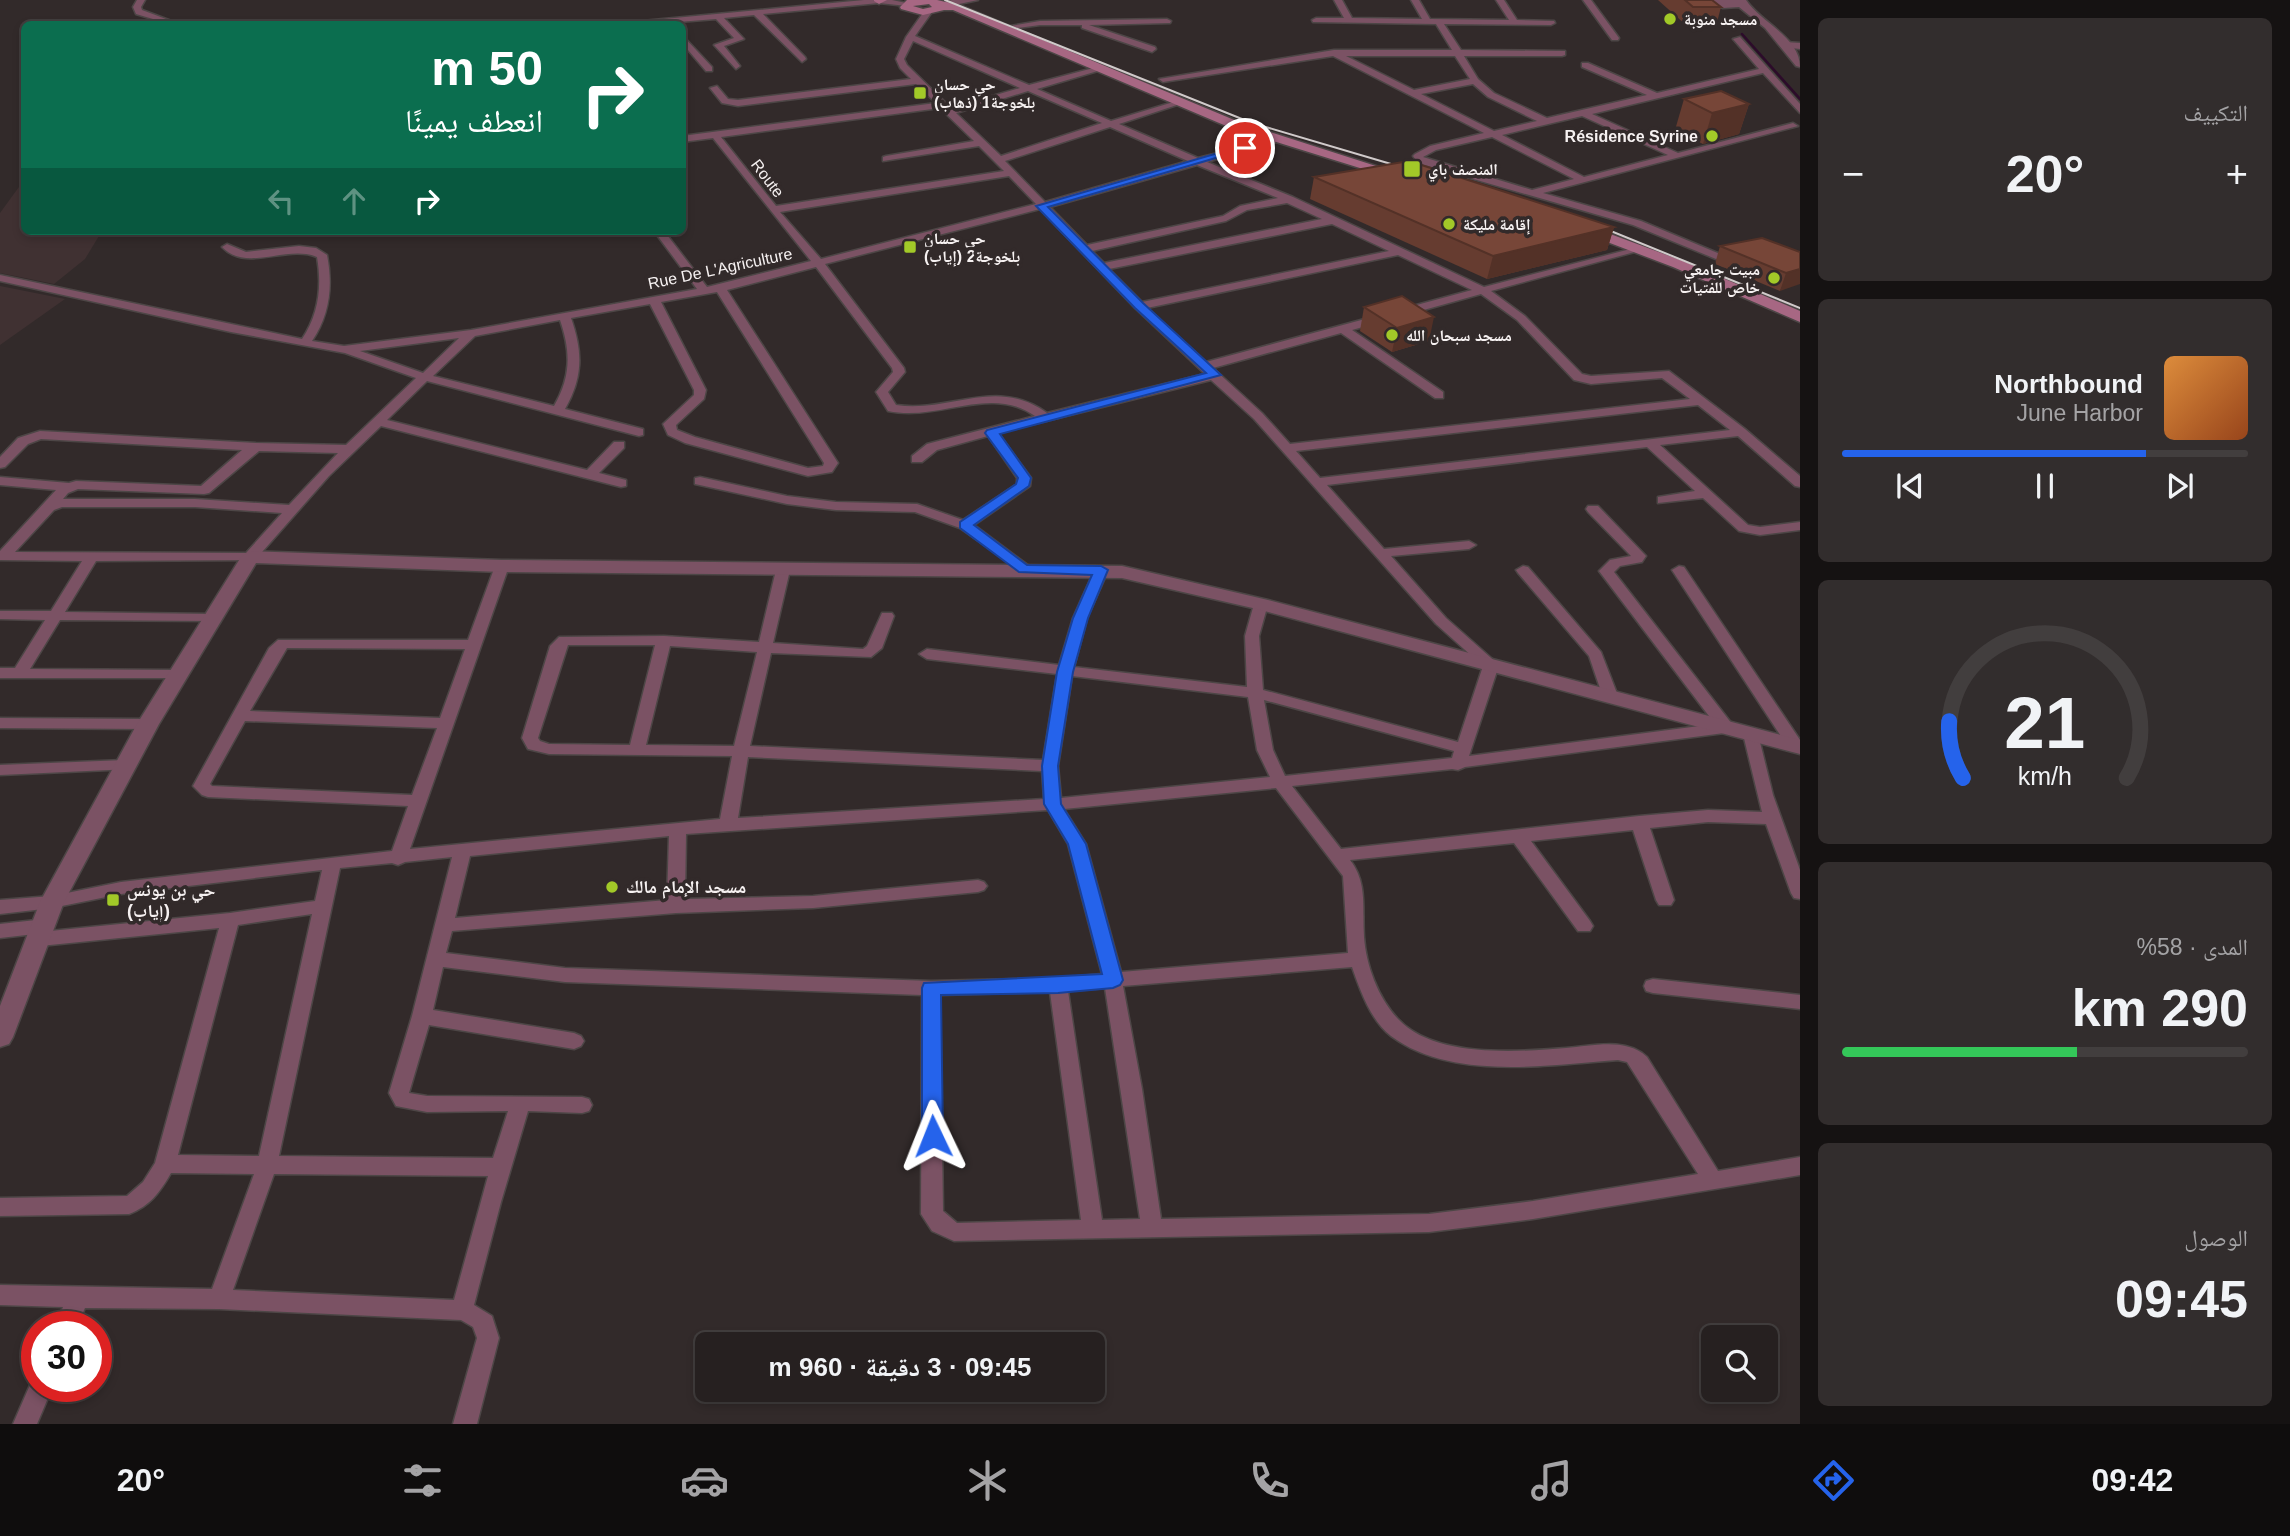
<!DOCTYPE html>
<html lang="ar">
<head>
<meta charset="utf-8">
<style>
	:root { --surface:#262020; --page:#322d2d; --text:#f1f3f6; --muted:#a4a3a5; --line:#423e3e; --accent:#2563eb }
	body { margin:0; font-family:Arial,"Noto Naskh Arabic",sans-serif; background:var(--page); color:var(--text); direction:rtl; height:100vh; display:flex; flex-direction:column; font-size:26px; white-space:nowrap }
	* { box-sizing:border-box; margin:0 }
	p { font-size:23px; color:var(--muted) }
	.icon { flex:none; width:38px; height:38px; fill:none; stroke:currentColor; stroke-width:2; stroke-linecap:round; stroke-linejoin:round }
	.map { position:relative; flex:1; overflow:hidden; direction:ltr }
	.details { display:flex; flex-direction:column; gap:18px; padding:18px; background:#151212; width:490px }
	.details>* { flex:none }
	.hud { position:absolute; left:21px; top:21px; width:665px; height:214px; border-radius:10px; box-shadow:0 4px 10px #0003,0 0 0 2px var(--line); direction:rtl; background:#0b6e4f; color:#fff; overflow:hidden }
	.buttons { position:absolute; left:1701px; top:1325px; display:grid; gap:14px }
	.buttons a { display:grid; place-items:center; width:77px; height:77px; border-radius:10px; background:var(--surface); box-shadow:0 4px 10px #0003,0 0 0 2px var(--line); font-size:35px }
	.speed { position:absolute; left:21px; top:1311px; display:flex; gap:14px; font-size:35px; font-weight:700; text-align:center }
	.speed>* { display:grid; place-content:center; width:91px; height:91px; border-radius:50%; background:var(--surface); box-shadow:0 4px 10px #0003,0 0 0 2px var(--line); line-height:1 }
	.speed .limit { border:10px solid #d22; background:#fff; color:#111 }
	.pin { position:absolute; display:grid; place-items:center; width:60px; height:60px; color:#fff; margin:-30px; border:4px solid #fff; border-radius:50%; box-shadow:0 2px 7px #0007 }
	.me { position:absolute; width:77px; margin:-38px; rotate:358deg; stroke-linejoin:round; filter:drop-shadow(0 0 5px #0008) }
	.turn { display:flex; align-items:center; gap:24px; height:147px; padding:0 28px; font-size:32px }
	.turn .icon { width:91px; height:91px; stroke-width:2.5 }
	.turn b { display:block; font-size:49px; line-height:60px }
	.lanes { display:flex; align-items:center; height:66px; padding:0 28px; background:#0003; justify-content:center; gap:35px; direction:ltr }
	.lanes .off { opacity:.35 }
	.big { font-size:52px; font-weight:800; line-height:1.1 }
	.details .widget { flex:1; display:flex; flex-direction:column; justify-content:center; gap:10px; min-width:0; padding:0 24px; border-radius:10px; background:var(--page) }
	.details .dial { align-items:center; gap:0 }
	.dial svg { height:182px; overflow:visible; fill:none; stroke:var(--line); stroke-width:7; stroke-linecap:round; text-anchor:middle }
	.dial text { fill:var(--text); stroke:none }
	.song { display:flex; align-items:center; gap:21px }
	.cover { width:84px; height:84px; border-radius:10px; background:linear-gradient(135deg,hsl(30 70% 55%),hsl(20 70% 35%)) }
	.played { height:7px; border-radius:4px; background:linear-gradient(90deg,var(--accent) 75%,var(--line) 75%) }
	.keys { display:flex; justify-content:space-around; direction:ltr }
	.heat { display:flex; justify-content:space-between; align-items:center; font-size:38px; direction:ltr }
	.charge { height:10px; border-radius:5px; background:linear-gradient(90deg,#34c759 58%,var(--line) 0) }
	.trip { position:absolute; left:695px; top:1332px; width:410px; height:70px; border-radius:10px; background:var(--surface); box-shadow:0 4px 10px #0003,0 0 0 2px var(--line); font-weight:800; line-height:70px; text-align:center; direction:rtl }
	.dock { display:flex; height:112px; justify-content:space-around; align-items:center; background:#0f0d0d; color:var(--muted) }
	.dock .icon { width:49px; height:49px }
	.dock .selected { color:var(--accent) }
	.dock b { font-size:32px; color:var(--text) }
	main { display:flex; flex:1; min-height:0 }
	.map>svg:first-child { display:block }
	.built { fill:#403132 }
	.lines { fill:none; stroke-linecap:round; stroke-linejoin:round }
	.stream { stroke:#2c0b2a; stroke-width:2.5 }
	.minor-casing { stroke:#4d4646; stroke-width:3 }
	.tertiary-casing { stroke:#4d4646; stroke-width:3 }
	.secondary-casing { stroke:#4d4646; stroke-width:3 }
	.minor { fill:#7b5264; fill-rule:evenodd }
	.tertiary { fill:#7b5264; fill-rule:evenodd }
	.secondary { fill:#a76783; fill-rule:evenodd }
	.tram { stroke:#d0caca; stroke-width:2 }
	.wall { fill:#663c30 }
	.shaded-wall { fill:#533127 }
	.building { fill:#774638; stroke:#533127; stroke-width:2 }
	.route { fill:#2563eb; stroke:#184099; stroke-width:2 }
	.poi-dot { fill:#a2c928; stroke:#322a2a; stroke-width:2.5 }
	.labels { text-anchor:middle; stroke-width:7; stroke-linejoin:round; paint-order:stroke }
	.far-poi-label { font-size:16px; font-weight:bold; fill:#f6f1f1; stroke:#322a2a; text-anchor:start }
	.far-street-label { font-size:16px; fill:#f6f1f1; stroke:#322a2a }
	.poi-label { font-size:18px; font-weight:bold; fill:#f6f1f1; stroke:#322a2a; text-anchor:start }
</style>
</head>
<body>
<main>
<section class="details">
<div class="widget"><p>التكييف</p>
<div class="heat"><a>−</a><b class="big">20°</b><a>+</a></div>
</div>
<div class="widget">
<div class="song"><i class="cover"></i><div><b>Northbound</b><p>June Harbor</p></div></div>
<div class="played"></div>
<div class="keys"><svg class="icon" aria-label="previous" viewBox="0 0 24 24"><path d="M18 5L8 12l10 7zM5 5v14"/></svg><svg class="icon" aria-label="pause" viewBox="0 0 24 24"><path d="M8 5v14M16 5v14"/></svg><svg class="icon" aria-label="next" viewBox="0 0 24 24"><path d="M6 5l10 7-10 7zM19 5v14"/></svg></div>
</div>
<div class="widget dial"><svg viewBox="0 0 100 80">
<path d="M14 69A42 42 0 1 1 86 69"/>
<path d="M14 69A42 42 0 0 1 8 44" stroke="#2563eb"/>
<text x="50" y="56" font-size="32" font-weight="700">21</text>
<text x="50" y="72" font-size="11">km/h</text>
</svg></div>
<div class="widget"><p>المدى · 58%</p><b class="big">290 km</b><div class="charge"></div></div>
<div class="widget"><p>الوصول</p><b class="big">09:45</b></div>
</section>
<div class="map">
<svg width="1800" height="1424" viewBox="0 0 1800 1424">
	<rect width="100%" height="100%" fill="#322a2a"/>
	<g class="built">
		<polygon points="24,180 24,231 102,231 85,259 54,284 0,273 0,213"/>
		<polygon points="0,286 65,299 0,345"/>
	</g>
	<g class="lines">
		<polyline class="stream" points="1742,34 1800,99"/>
		<defs>
			<g id="minor">
				<polygon points="137,0 145,0 141,7 142,10 174,22 170,24 136,14 133,7"/>
				<polygon points="864,0 892,0 911,4 907,6 879,3 763,14 805,57 806,59 802,62 754,15 724,18 744,39 724,46 740,66 736,69 714,45 734,38 716,19 653,24 628,24 632,22"/>
				<path d="M1334 0H1342L1352 18 1422 19 1411 0H1419L1430 19 1509 20 1496 0H1504L1517 20 1554 21 1555 23 1551 25 1444 24 1461 50 1565 51V55L1562 56H1464L1478 79 1494 93 1547 118 1647 95 1582 67V63H1588L1657 93 1759 69 1733 39 1740 37 1800 104V113L1763 73 1592 114 1678 153 1793 123 1798 126 1543 193 1641 221 1720 254V258L1716 259 1633 225 1418 163 1413 156 1415 154 1430 146 1484 133 1333 56 1163 82 1159 79 1334 50H1452L1436 24 1313 22 1312 20 1316 18H1344ZM1346 56H1455L1470 79 1414 90ZM1473 84 1488 97 1537 121 1494 131 1421 94ZM1582 116 1668 155 1584 177 1502 135ZM1492 137 1574 179 1532 190 1423 157 1436 150Z"/>
				<polygon points="1583,0 1591,0 1619,38 1618,40 1612,40"/>
				<path d="M925 10 932 12 915 36 1029 85 1101 66V70L1037 89 1111 121 1180 100V104L1119 124 1198 158 1280 137V141L1207 162 1293 197 1484 287 1642 246V250L1491 291 1525 316 1582 374 1591 376 1669 371 1745 429 1800 476V487L1795 486 1738 436 1660 445 1748 525 1760 527 1800 522V530L1760 535 1739 531 1703 498 1658 503V497L1695 491 1647 447 1327 485 1384 549 1469 541 1476 545 1469 549 1391 556 1446 618 1499 665 1469 756 1715 724 1599 571 1610 560 1631 556 1588 512 1586 509 1588 506H1598L1646 556 1642 562 1620 566 1614 572 1732 724 1734 728 1732 732 1465 767 1458 770 1452 769 1292 786 1341 849 1639 816 1708 810 1762 812 1743 734 1745 730H1757L1773 795 1800 870V899L1794 898 1791 893 1766 824 1708 822 1650 828 1674 900 1671 905H1659L1656 900 1633 830 1531 841 1590 921 1593 926 1590 931H1578L1514 843 1350 860C1368 883 1362 909 1364 937 1366 965 1378 998 1398 1019 1434 1058 1517 1052 1566 1048 1592 1046 1626 1037 1647 1057L1718 1171 1800 1157V1175L1533 1219 1429 1232 954 1241 932 1231 921 1214 922 995 565 982 443 967 433 1010 574 1033 581 1036 584 1041 581 1046 574 1049 429 1025 409 1093 427 1096 582 1097 589 1099 592 1105 589 1111 582 1113 528 1111 501 1202 474 1305 492 1316 499 1338 477 1424H453L477 1338 473 1327 461 1320 219 1309 85 1308 77 1326H55L63 1307 0 1305V1285L212 1289 254 1174 171 1173C160 1192 150 1206 129 1214L0 1216V1198L127 1196 143 1182 155 1163 219 928 40 946 34 944 31 939 35 934 0 938V924L45 919 51 921 54 926 50 931 230 913 315 901 322 870 121 894 52 908 0 914V900L52 896 121 882 392 851 408 806 208 797 202 795 193 786 269 648 278 640H468L495 566 502 562 509 566 410 849 720 819 732 756 549 754 528 749 522 738 550 646 559 637 664 636 759 642 776 570 783 566 790 570 773 643 863 649 867 646 882 613H892L894 616 882 648 871 657 771 653 750 746 1043 760 1057 674 927 659 919 654 927 649 1059 665 1073 618 1094 571 1101 567 1108 571 1087 618 1074 667 1247 687 1245 636 1254 604 1261 600 1268 604 1259 636 1263 690 1458 742 1483 666 1436 624 1254 419 1211 380 998 433 1031 478 1030 486 974 525 1029 566 1031 569 1029 572 1024 573 960 528 915 512 836 510 787 504 695 484V478L700 477 787 496 836 502 917 504 963 520 1017 484V478L988 436 937 450 922 462H912V456L927 444 1035 416C990 384 939 422 888 411L876 392 893 372 892 368 816 267 727 290 838 463 832 472 808 476 685 443 668 435 663 424 694 395V390L650 304 571 318C583 353 583 377 565 409L643 429V435L639 436 427 381 387 420 587 470 614 442H624V448L599 473 626 480V486L621 487 381 426 329 476 255 560 96 561 65 612 211 614 216 615 218 618 216 621 60 620 30 669 178 670 183 672 186 675 183 678H0V668H15L45 620 0 619V611H51L82 561 0 560V551L56 490 0 485V477L69 483 76 481 201 486 242 450 41 439 28 444 5 467 0 468V457L18 438 40 431 256 443 346 445 416 378 345 353 231 332 0 281V275L302 339C319 314 322 286 317 257 287 244 247 273 222 247L227 244 246 252 299 246 316 248 327 255C333 286 330 314 312 341L344 346 471 330 697 289 654 231H664L707 287 811 261 713 138 682 142V136L936 103 916 84 738 106 722 103 710 88 717 86 728 99 738 100 911 79 900 68 896 59 906 37ZM913 41 1020 88 951 108 907 65 904 59ZM1028 91 1102 123 1001 156 956 113ZM940 108 974 141 886 156 883 157V161L979 146 1004 171 776 206 721 137ZM1110 127 1188 161 1045 202 1005 161ZM1197 165 1278 198 1240 206 1223 216 1087 245 1050 207ZM1009 176 1036 204 821 259 780 212ZM1287 203 1322 219 1104 263 1092 251 1226 221 1247 210ZM1040 209 1135 308 1205 374 1047 413C995 376 952 413 896 405L888 392 905 372 904 368 825 264ZM1332 224 1389 251 1142 302 1109 269ZM1398 255 1472 290 1206 362 1147 308ZM717 292 824 463 823 466 808 468 695 437 677 430 676 425 704 399 706 390 661 302ZM1481 294 1517 320 1574 380 1591 384 1662 378 1690 399 1290 444 1262 413 1213 368 1341 333 1435 398H1443V392L1352 330ZM560 320C571 352 571 377 554 406L433 376 475 336ZM459 338 423 373 360 351ZM1698 405 1730 430 1320 478 1296 451ZM259 451 338 453 289 505 195 499H63L68 493 78 489 204 494 209 493ZM62 507H195L282 513 246 553 15 552 54 510ZM568 645H655L630 745 549 744 540 741 538 738ZM670 646 757 652 734 746 646 745ZM287 648 465 649 440 718 250 711ZM1072 676 1248 697 1257 750 1270 777 1061 798 1058 766ZM1264 700 1454 751 1452 758 1285 776 1273 750ZM245 721 437 728 412 795 212 786 210 784ZM748 757 1042 771 1044 799 738 818ZM1276 788 1343 876 1348 953 1121 972 1086 844 1064 809ZM1048 810 1068 844 1102 974 1058 978 931 981 565 968 446 953 452 931 676 913 813 908 978 892 984 890 987 886 984 882 978 880 813 896 685 899 686 834ZM669 836 667 900 455 918 470 856ZM452 857 412 1016 389 1093 396 1106 427 1112 508 1111 493 1158 279 1156 340 868 392 863 398 865 405 862ZM312 914 259 1156 178 1155 238 925ZM1352 967C1360 990 1371 1021 1391 1036 1451 1081 1549 1065 1618 1060L1627 1062 1698 1174 1533 1201 1429 1214 1161 1219 1142 1089 1123 986ZM1105 988 1140 1219 1102 1220 1068 991ZM1050 992 1081 1220 957 1223 943 1211 940 995ZM274 1174 488 1176 454 1300 233 1290Z"/>
				<polygon points="1167,19 1171,21 1170,23 1089,25 1155,47 1156,49 1152,52 1082,28 1082,25 1040,25 1003,30 999,28 1040,21"/>
				<polygon points="682,35 712,67 712,71 706,71 682,43"/>
				<polygon points="1785,42 1800,43 1800,49 1782,47 1782,43"/>
				<polygon points="1523,566 1528,567 1601,652 1618,696 1616,700 1604,700 1589,656 1518,573 1516,570"/>
				<polygon points="1679,566 1684,567 1800,740 1800,750 1790,750 1672,570"/>
				<polygon points="0,718 148,719 156,724 148,729 0,728"/>
				<polygon points="125,760 133,765 131,769 0,775 0,765"/>
				<polygon points="1653,979 1800,995 1800,1009 1653,993 1646,991 1644,986 1646,981"/>
				<polygon points="37,1377 37,1386 53,1386 37,1424 13,1424 33,1378"/>
			</g>
			<g id="tertiary">
				<polygon points="952,0 978,0 940,8 935,5"/>
				<path d="M1700 0H1746C1760 22 1800 37 1800 67L1796 66 1765 28 1739 7 1723 8Z"/>
				<polygon points="250,551 502,560 1122,566 1268,600 1800,740 1800,754 1257,609 1122,578 502,572 256,563 159,724 64,902 13,1037 9,1044 0,1047 0,1006 40,902 137,724 241,557"/>
			</g>
			<g id="secondary">
				<polygon points="887,0 879,4 874,1 874,0"/>
				<path d="M907 0H937L959 5 1239 122 1404 175 1402 178H1392L1231 128 953 10H944L923 15 901 9 900 7ZM929 4 932 7 923 9 913 6Z"/>
				<polygon points="1586,225 1683,261 1800,311 1800,322 1673,267 1581,232 1581,226"/>
			</g>
		</defs>
		<use href="#minor" class="minor-casing"/>
		<use href="#tertiary" class="tertiary-casing"/>
		<use href="#secondary" class="secondary-casing"/>
		<use href="#minor" class="minor"/>
		<use href="#tertiary" class="tertiary"/>
		<use href="#secondary" class="secondary"/>
		<g class="tram">
			<polyline points="945,0 1252,123 1408,169"/>
			<polyline points="1596,225 1800,308"/>
		</g>
	</g>
	<g class="wall">
		<polygon points="1658,0 1712,0 1721,7 1716,26 1687,26"/>
		<polygon points="1684,99 1749,104 1739,134 1703,144 1675,130"/>
		<polygon points="1314,177 1614,227 1607,250 1487,279 1310,199"/>
		<polygon points="1720,246 1800,252 1780,291 1715,264"/>
		<polygon points="1364,307 1429,341 1392,352 1360,331"/>
	</g>
	<g class="shaded-wall">
		<polygon points="1749,104 1739,134 1703,144 1712,113"/>
		<polygon points="1614,227 1607,250 1487,279 1493,256"/>
		<polygon points="1800,269 1800,284 1780,291 1786,273"/>
		<polygon points="1434,317 1429,341 1392,352 1397,328"/>
	</g>
	<g class="building">
		<polygon points="1685,0 1712,0 1721,7 1693,7"/>
		<polygon points="1721,91 1749,104 1712,113 1684,99"/>
		<polygon points="1409,161 1614,227 1493,256 1314,177"/>
		<polygon points="1762,238 1800,252 1800,269 1786,273 1720,246"/>
		<polygon points="1402,296 1434,317 1397,328 1364,307"/>
	</g>
	<polygon class="route" points="1242,146 1250,148 1048,207 1143,303 1221,375 1000,434 1031,478 1029,486 974,525 1027,565 1101,566 1108,570 1088,618 1073,672 1058,766 1061,804 1086,844 1123,980 1120,985 1113,988 1058,993 941,995 943,1136 940,1143 933,1145 925,1143 922,1136 922,988 924,983 1102,974 1068,844 1044,804 1042,766 1057,672 1073,618 1092,575 1019,572 960,528 960,522 1016,484 1018,478 985,433 987,430 1206,373 1135,308 1036,206"/>
	<g class="poi-dot">
		<circle cx="1670" cy="19" r="7"/>
		<rect x="913" y="86" width="14" height="14" rx="3.5"/>
		<circle cx="1712" cy="136" r="7"/>
		<rect x="1403" y="160" width="18" height="18" rx="3.5"/>
		<circle cx="1449" cy="224" r="7"/>
		<rect x="903" y="240" width="14" height="14" rx="3.5"/>
		<circle cx="1774" cy="278" r="7"/>
		<circle cx="1392" cy="335" r="7"/>
		<circle cx="612" cy="887" r="7"/>
		<rect x="106" y="893" width="14" height="14" rx="3.5"/>
	</g>
	<g class="labels">
		<g class="far-poi-label">
			<text x="1684" y="25">مسجد منوبة</text>
			<text x="934" y="90">حي حسان<tspan x="934" dy="18">بلخوجة1 (ذهاب)</tspan></text>
			<text x="1698" y="142" text-anchor="end">Résidence Syrine</text>
			<text x="1428" y="175">المنصف باي</text>
			<text x="1463" y="230">إقامة مليكة</text>
			<text x="924" y="244">حي حسان<tspan x="924" dy="18">بلخوجة2 (إياب)</tspan></text>
			<text x="1760" y="275" text-anchor="end">مبيت جامعي<tspan x="1760" dy="18">خاص للفتيات</tspan></text>
			<text x="1406" y="341">مسجد سبحان الله</text>
		</g>
		<g class="far-street-label">
			<text transform="translate(768 178) rotate(53)" y="6">Route</text>
			<text transform="translate(720 268) rotate(-12)" y="6">Rue De L'Agriculture</text>
		</g>
		<g class="poi-label">
			<text x="626" y="893">مسجد الإمام مالك</text>
			<text x="127" y="896">حي بن يونس<tspan x="127" dy="21">(إياب)</tspan></text>
		</g>
	</g>
</svg>
<div class="buttons">
<a><svg class="icon" aria-label="search" viewBox="0 0 24 24"><circle cx="10" cy="10" r="6"/><path d="M15 15l6 6"/></svg></a>
</div>
<div class="speed"><div class="limit">30</div></div>
<div class="pin" style="left:1245px;top:148px;background:#d93025"><svg class="icon" aria-label="arrive" viewBox="0 0 24 24"><path d="M6 21V4h12l-3 4 3 4H6"/></svg></div>
<svg class="me" style="left:933px;top:1136px" viewBox="-20 -20 40 40"><path d="M0-17L14 15 0 8-14 15z" fill="#2563eb" stroke="#fff" stroke-width="4"/></svg>
<div class="trip">09:45 · 3 دقيقة · 960 m</div>
<div class="hud">
<div class="turn"><svg class="icon" aria-label="right" viewBox="0 0 24 24"><path d="M7 20v-9h11M14 6l5 5-5 5"/></svg><div><b>50 m</b>انعطف يمينًا</div></div>
<div class="lanes"><svg class="icon off" aria-label="left" viewBox="0 0 24 24"><path d="M17 20v-9H6M10 6l-5 5 5 5"/></svg><svg class="icon off" aria-label="ahead" viewBox="0 0 24 24"><path d="M12 20V5M6 11l6-6 6 6"/></svg><svg class="icon" aria-label="right" viewBox="0 0 24 24"><path d="M7 20v-9h11M14 6l5 5-5 5"/></svg></div>
</div>
</div>
</main>
<nav class="dock">
<b>09:42</b>
<svg class="icon selected" aria-label="directions" viewBox="0 0 24 24"><path d="M12 3l9 9-9 9-9-9zM9 14v-3h6M13 9l2 2-2 2"/></svg>
<svg class="icon" aria-label="music" viewBox="0 0 24 24"><path d="M9 18V5l10-2v13"/><circle cx="6" cy="18" r="3"/><circle cx="16" cy="16" r="3"/></svg>
<svg class="icon" aria-label="phone" viewBox="0 0 24 24"><path d="M5 4h4l2 5-3 2q2 4 5 5l2-3 5 2v4C11 20 4 13 5 4z"/></svg>
<svg class="icon" aria-label="climate" viewBox="0 0 24 24"><path d="M12 3v18M4 7l16 10M4 17L20 7"/></svg>
<svg class="icon" aria-label="car" viewBox="0 0 24 24"><path d="M5 17H2v-5l4-1 3-4h7l3 4 3 1v5h-3M9 17h6M6 11h13"/><circle cx="7" cy="17" r="2"/><circle cx="17" cy="17" r="2"/></svg>
<svg class="icon" aria-label="filters" viewBox="0 0 24 24"><path d="M4 7h16M4 17h16"/><circle cx="9" cy="7" r="2"/><circle cx="15" cy="17" r="2"/></svg>
<b>20°</b>
</nav>
</body>
</html>
